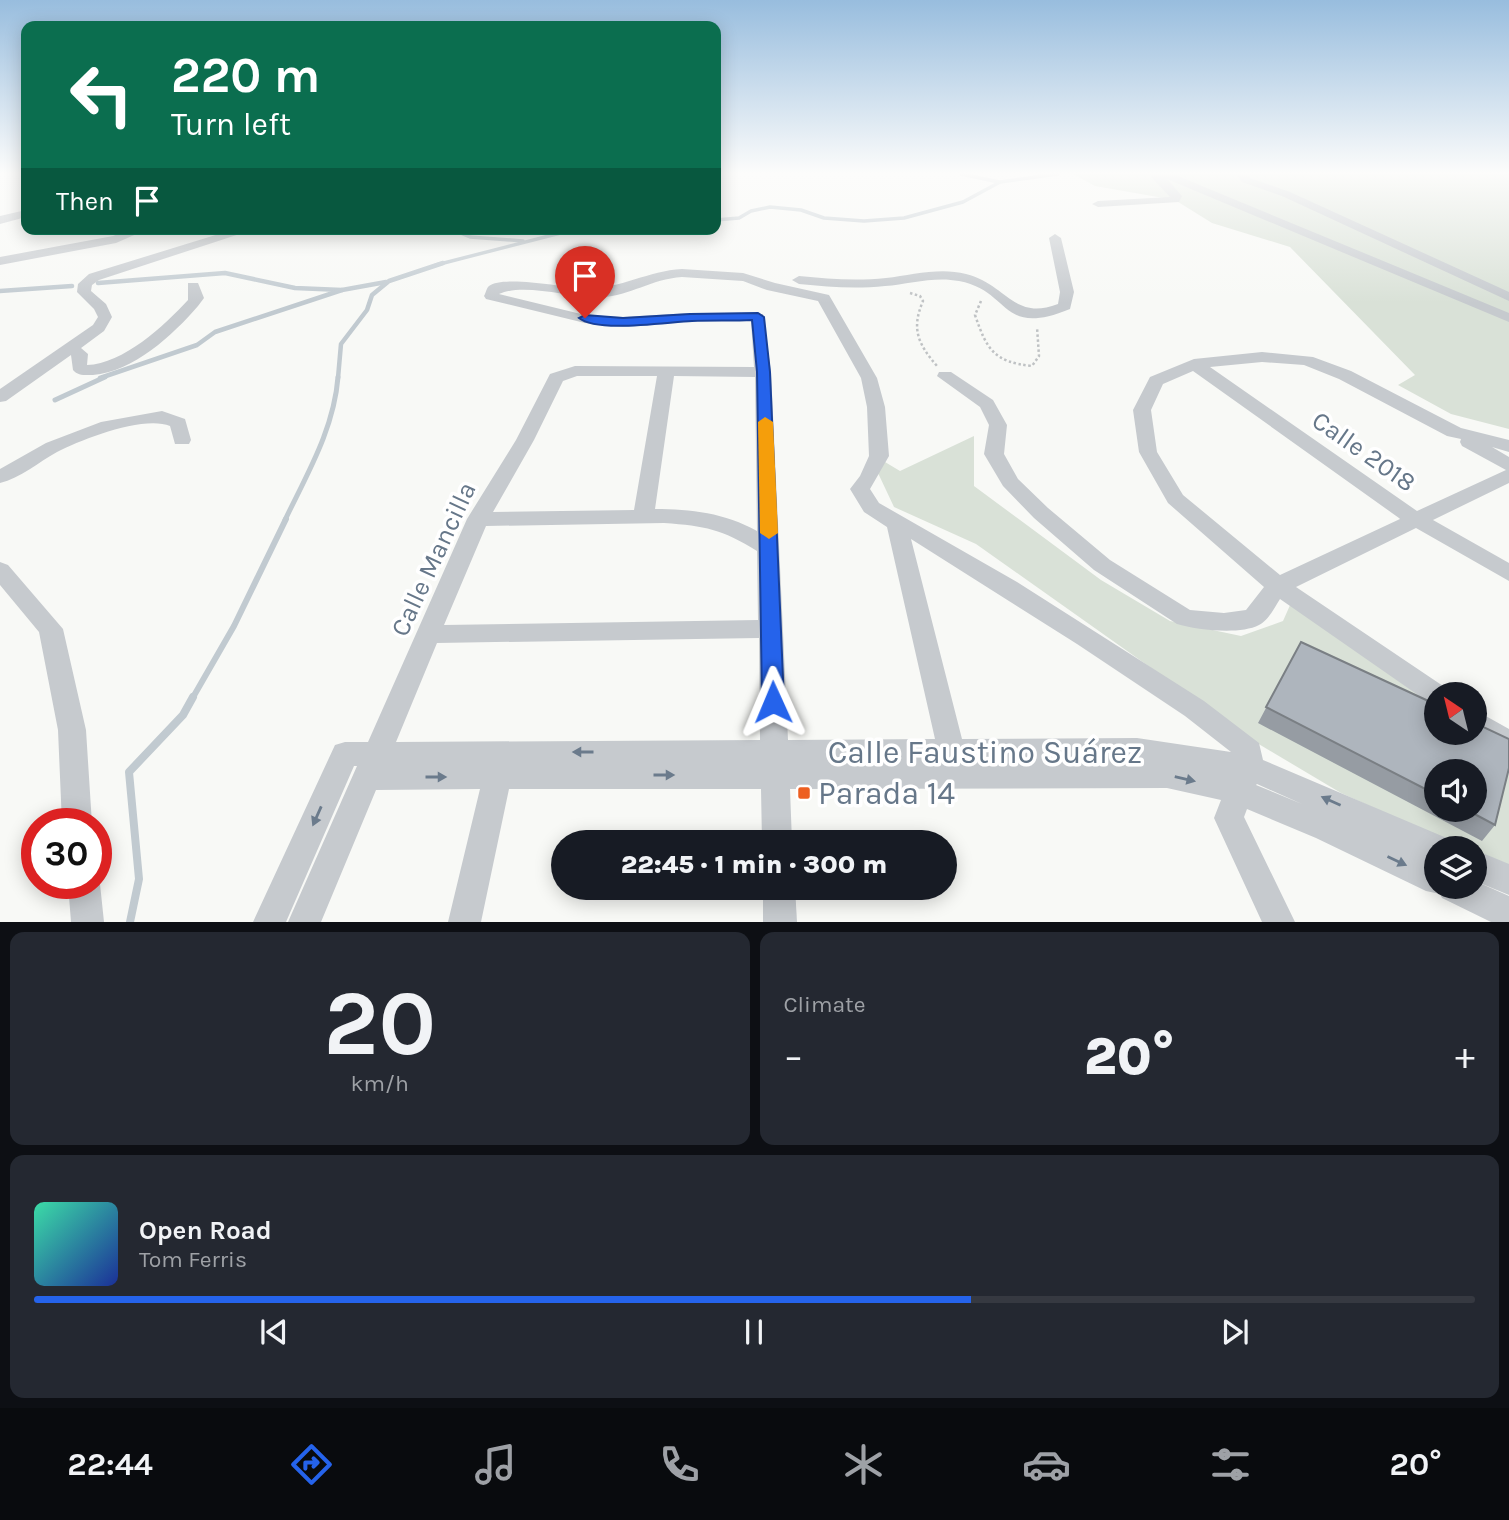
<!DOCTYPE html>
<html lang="en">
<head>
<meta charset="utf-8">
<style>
	:root { --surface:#171b24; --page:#242831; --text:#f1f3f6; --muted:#9ea1a6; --line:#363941; --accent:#2563eb }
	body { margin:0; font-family:Karla,sans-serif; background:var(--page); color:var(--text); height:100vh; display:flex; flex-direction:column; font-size:26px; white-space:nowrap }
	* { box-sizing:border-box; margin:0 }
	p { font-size:23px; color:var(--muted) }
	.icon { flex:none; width:38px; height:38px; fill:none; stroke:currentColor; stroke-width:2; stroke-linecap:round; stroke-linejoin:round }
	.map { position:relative; height:922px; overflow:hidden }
	.drawer { display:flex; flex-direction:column; gap:10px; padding:10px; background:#0d0f14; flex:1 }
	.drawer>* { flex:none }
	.guide { position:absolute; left:21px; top:21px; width:700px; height:214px; border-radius:14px; box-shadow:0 4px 18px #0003; background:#0b6e4f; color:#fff; overflow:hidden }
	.needle { width:46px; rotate:325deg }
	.tools { position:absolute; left:1424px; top:682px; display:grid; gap:14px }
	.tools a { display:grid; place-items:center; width:63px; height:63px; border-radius:50%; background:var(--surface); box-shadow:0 4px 18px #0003; font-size:35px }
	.speed { position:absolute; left:21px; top:808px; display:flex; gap:14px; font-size:35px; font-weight:700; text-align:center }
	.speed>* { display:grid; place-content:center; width:91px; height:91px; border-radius:50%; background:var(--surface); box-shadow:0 4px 18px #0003; line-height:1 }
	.speed .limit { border:10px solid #d22; background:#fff; color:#111 }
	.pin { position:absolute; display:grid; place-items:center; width:60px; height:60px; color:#fff; margin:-72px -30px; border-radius:50% 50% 50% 0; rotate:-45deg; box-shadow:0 0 7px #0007 }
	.pin .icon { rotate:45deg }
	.me { position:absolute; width:77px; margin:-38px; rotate:359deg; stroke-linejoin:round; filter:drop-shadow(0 0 5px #0008) }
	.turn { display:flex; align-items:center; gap:24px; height:147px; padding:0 35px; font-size:32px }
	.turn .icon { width:91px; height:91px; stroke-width:2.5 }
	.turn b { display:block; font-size:49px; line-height:60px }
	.then { display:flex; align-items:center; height:66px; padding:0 35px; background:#0003; gap:14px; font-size:26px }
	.big { font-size:52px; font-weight:800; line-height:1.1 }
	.drawer .widget { flex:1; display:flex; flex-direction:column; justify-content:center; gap:10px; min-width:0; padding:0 24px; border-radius:14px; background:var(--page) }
	.drawer .dial { align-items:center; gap:0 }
	.dial b { font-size:91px; line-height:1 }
	.song { display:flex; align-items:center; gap:21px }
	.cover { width:84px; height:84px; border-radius:10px; background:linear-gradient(135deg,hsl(160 70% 55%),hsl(230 70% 35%)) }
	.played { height:7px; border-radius:4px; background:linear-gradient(90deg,var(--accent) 65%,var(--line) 65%) }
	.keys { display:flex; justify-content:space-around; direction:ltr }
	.heat { display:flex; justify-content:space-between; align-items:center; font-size:38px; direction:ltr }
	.drawer .tiles { flex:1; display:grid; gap:10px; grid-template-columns:1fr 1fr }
	.widget:last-child { grid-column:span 2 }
	.trip { position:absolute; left:551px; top:830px; width:406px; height:70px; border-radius:35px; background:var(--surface); box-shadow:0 4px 18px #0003; font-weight:800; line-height:70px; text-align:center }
	.menu { display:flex; height:112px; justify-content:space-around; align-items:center; background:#090b0e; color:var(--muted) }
	.menu .icon { width:49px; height:49px }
	.menu .selected { color:var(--accent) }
	.menu b { font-size:32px; color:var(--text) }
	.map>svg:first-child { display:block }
	.green { fill:#d9e1d7; fill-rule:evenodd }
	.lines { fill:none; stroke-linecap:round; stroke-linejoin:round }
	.stream-far4 { stroke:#c1cad0; stroke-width:3.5 }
	.stream-far3 { stroke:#c1cad0; stroke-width:4.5 }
	.stream-far2 { stroke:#c1cad0; stroke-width:5 }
	.stream-far1 { stroke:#c1cad0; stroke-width:6 }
	.stream { stroke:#c1cad0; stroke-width:8 }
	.path { stroke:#bfc2c4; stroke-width:2.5; stroke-dasharray:2.5 2.5; stroke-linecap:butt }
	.minor { fill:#c6cace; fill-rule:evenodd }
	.wall { fill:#969ca3; fill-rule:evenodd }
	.building { fill:#aeb5bd; stroke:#7a7f84; stroke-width:2 }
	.oneway { fill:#6b7b8c }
	.route { fill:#2563eb; stroke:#184099; stroke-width:2 }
	.slow { fill:#f59e0b }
	.poi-dot { fill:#ed5f21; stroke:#fff; stroke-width:2.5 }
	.labels { text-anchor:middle; stroke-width:7; stroke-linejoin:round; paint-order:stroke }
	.street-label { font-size:26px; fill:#667789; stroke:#fff }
	.near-street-label { font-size:32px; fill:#667789; stroke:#fff }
	.near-poi-label { font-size:32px; fill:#667789; stroke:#fff; text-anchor:start }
</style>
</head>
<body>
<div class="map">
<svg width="1509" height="922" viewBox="0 0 1509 922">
	<rect width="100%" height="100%" fill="#f8f9f6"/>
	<g class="green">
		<polygon points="1073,174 1509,174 1509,429 1451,414 1398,385 1415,375 1290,247 1212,223 1175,200 1095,186"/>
		<path d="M974 436V486L1101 580 1170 621 1241 636 1283 621 1291 603 1437 704V733L1509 754V868L1475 853V849H1465L1341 793 1257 743 976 544 894 507 878 473 885 462 900 471ZM1437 772H1475V810H1437Z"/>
	</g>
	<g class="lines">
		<g class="stream-far4">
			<polyline points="961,174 999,182"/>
			<polyline points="716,220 739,218 751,211 770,207 801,210 824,218 864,221 904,218 963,202 1000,182 1058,174"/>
			<polyline points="451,229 470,237 523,241"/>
			<polyline points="436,265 576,229"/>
		</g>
		<g class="stream-far3">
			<polyline points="98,283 225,273 295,288 342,290 386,282"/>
			<polyline points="0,291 72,286"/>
			<polyline points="100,378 197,345 215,332 342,290"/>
			<polyline points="338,378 341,344 367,310 372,295 389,281 443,263"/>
		</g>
		<g class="stream-far2">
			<polyline points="55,400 105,377"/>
			<path d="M285 520C307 474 334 429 338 377"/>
		</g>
		<polyline class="stream-far1" points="192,699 234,626 286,519"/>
		<polyline class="stream" points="130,922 139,879 129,772 183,715 193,697"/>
		<g class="path">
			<path d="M910 293 920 296 923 301C911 329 918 344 937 366"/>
			<path d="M981 301 975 315C987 350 994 362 1032 366L1039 356 1037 327"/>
		</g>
		<g class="minor">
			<polygon points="1154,174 1173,174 1509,313 1509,322 1167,179 1182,196 1179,202 1098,207 1092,204 1098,201 1170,197 1151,177"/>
			<polygon points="1236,174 1247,174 1250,178 1290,192 1509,292 1509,301 1282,196 1242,182"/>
			<polygon points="26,210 26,217 0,224 0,216"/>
			<polygon points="130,229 148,229 116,243 0,265 0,257 113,236"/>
			<path d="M235 229H255L99 280 92 285 91 291 106 304 112 317 104 331 81 348 88 354 87 365C123 364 164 326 188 300V283H198L204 298 198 306C173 335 133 372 93 375 85 375 78 376 73 370L71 355 6 401 0 402V389L93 325 98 317 94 309 77 292 78 284 89 274Z"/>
			<path d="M1055 234 1061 238 1074 292 1070 309C999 338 1012 291 959 281 935 276 909 284 885 286 856 289 828 287 799 284L792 280 799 276C828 279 857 281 886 278 912 275 940 267 966 274 1008 285 1013 321 1058 304L1060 292 1049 238Z"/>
			<path d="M682 269 743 273 775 283 829 295 877 378 885 407 889 456 870 489 879 503 1017 582 1204 701 1259 743 1263 760 1449 839 1453 849H1437V863L1428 860 1437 864V887H1475V881L1509 896V922H1491L1442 898 1440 894 1426 891 1316 838 1247 809 1244 817 1295 922H1262L1214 818 1221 800 1167 788 790 789 792 842H762L761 789H509L481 922H448L480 789 376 790 321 922H288L357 766H354L286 922H253L335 745 345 742H368L467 519 516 440 550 374 575 366 754 367 751 321H690L623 327 585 323 486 299 484 296C485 295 487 287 489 286 503 275 563 287 581 288 617 291 646 271 682 269ZM682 277 743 281 767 290 818 301 861 378 867 407 869 456 860 476 850 489 864 512 887 527 935 739 788 740 771 372 763 314 690 313 623 317 585 315 499 294C526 282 572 299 602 297 630 296 651 279 682 277ZM577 376H657L634 510 493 512 534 440 563 381ZM674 376 755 377 757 531C725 513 691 509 655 509ZM664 523C706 526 721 529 757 551L758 620 444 625 486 526ZM911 539 1077 644 1185 716 1231 752 1137 738 962 739ZM759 638 760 740 396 742 437 643ZM1137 762H1141L968 763ZM1257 784 1302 804 1256 785Z"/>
			<path d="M1262 352 1313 357 1351 371 1461 428 1509 440V452L1492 447 1509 457V483L1433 520 1509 563V581L1416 528 1296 587 1446 688 1450 695H1437V705L1428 702 1280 599C1275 607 1268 621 1259 625 1240 635 1197 630 1177 624L1094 570 1034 518 1003 486 984 454 989 425 980 407 937 376 939 372H951L993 400 1007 425 1004 454 1018 479 1048 508 1110 560 1190 610 1224 613 1246 610 1264 587 1168 503 1139 452 1133 410 1150 377 1194 359ZM1262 362 1304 365 1339 379 1447 436 1461 439 1460 442 1462 446 1506 470 1417 511 1210 367ZM1193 371 1399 518 1400 519 1280 575 1183 495 1157 452 1151 410 1163 384Z"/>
			<path d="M162 411 185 419 191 440 189 444H175L170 426C144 415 82 439 57 452 39 462 20 478 0 483V469L46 443 101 422Z"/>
			<polygon points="0,562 8,565 63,629 86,730 92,824 62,824 58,730 39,632 0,585"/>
			<polygon points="1475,710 1509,729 1509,756 1499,752 1472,733 1475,733"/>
			<polygon points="1475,850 1509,864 1509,895 1475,881"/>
			<polygon points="96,875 100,884 104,922 71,922 68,884 96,884"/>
			<polygon points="763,887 795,887 797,922 763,922"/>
		</g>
	</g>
	<path class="wall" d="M1301 642 1495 825 1482 841 1258 723ZM1437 772 1475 810H1437Z"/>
	<polygon class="building" points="1301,642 1437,705 1437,733 1475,733 1475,723 1509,739 1509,768 1495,825 1467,810 1475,810 1475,772 1437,772 1437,795 1266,707"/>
	<defs><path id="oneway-solid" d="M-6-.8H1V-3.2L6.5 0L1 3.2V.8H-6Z" transform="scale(1.75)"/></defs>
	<g class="oneway">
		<use href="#oneway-solid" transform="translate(583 752) rotate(180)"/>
		<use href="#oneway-solid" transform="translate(664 775)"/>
		<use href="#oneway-solid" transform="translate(436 777)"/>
		<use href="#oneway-solid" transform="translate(1185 779) rotate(13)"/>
		<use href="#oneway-solid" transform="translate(1331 801) rotate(-156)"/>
		<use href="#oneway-solid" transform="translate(317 816) rotate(114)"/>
		<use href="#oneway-solid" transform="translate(1397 861) rotate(25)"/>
	</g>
	<linearGradient id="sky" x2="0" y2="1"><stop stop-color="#98bdde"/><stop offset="0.57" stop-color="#fcfcfb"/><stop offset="1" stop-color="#fcfcfb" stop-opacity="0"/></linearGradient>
	<rect width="1509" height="303" fill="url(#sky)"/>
	<path class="route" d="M758 313 764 317 770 372 784 702 781 708 773 711 765 708 762 702 757 372 752 320C732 321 712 320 692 321 667 322 597 333 579 318L585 315 623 318 690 314Z"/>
	<polygon class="slow" points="765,417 773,422 778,533 769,539 760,533 758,422"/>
	<rect class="poi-dot" x="797" y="786" width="14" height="14" rx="3.5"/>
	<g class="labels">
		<g class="street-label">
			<text transform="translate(1364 451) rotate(35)" y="9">Calle 2018</text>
			<text transform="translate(433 559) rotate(-65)" y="9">Calle Mancilla</text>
		</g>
		<g class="near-street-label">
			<text x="985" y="763">Calle Faustino Suárez</text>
		</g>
		<g class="near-poi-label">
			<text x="818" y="804">Parada 14</text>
		</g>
	</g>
</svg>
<div class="tools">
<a><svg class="needle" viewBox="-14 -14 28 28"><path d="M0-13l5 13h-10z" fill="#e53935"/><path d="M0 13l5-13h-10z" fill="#9ea1a6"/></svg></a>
<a><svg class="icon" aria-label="sound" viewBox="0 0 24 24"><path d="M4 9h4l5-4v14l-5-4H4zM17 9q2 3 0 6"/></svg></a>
<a><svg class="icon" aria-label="layers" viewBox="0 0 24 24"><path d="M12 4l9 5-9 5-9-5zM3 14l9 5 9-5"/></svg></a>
</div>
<div class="speed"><div class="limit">30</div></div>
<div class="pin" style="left:585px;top:318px;background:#d93025"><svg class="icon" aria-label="arrive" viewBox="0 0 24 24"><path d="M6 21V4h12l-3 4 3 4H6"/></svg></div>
<svg class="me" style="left:773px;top:702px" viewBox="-20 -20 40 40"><path d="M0-17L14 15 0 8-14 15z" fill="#2563eb" stroke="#fff" stroke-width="4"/></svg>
<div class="trip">22:45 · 1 min · 300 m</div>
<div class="guide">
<div class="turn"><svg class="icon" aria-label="left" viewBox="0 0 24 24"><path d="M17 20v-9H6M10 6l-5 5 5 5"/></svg><div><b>220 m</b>Turn left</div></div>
<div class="then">Then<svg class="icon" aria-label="arrive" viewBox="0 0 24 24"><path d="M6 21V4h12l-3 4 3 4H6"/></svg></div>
</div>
</div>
<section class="drawer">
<div class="tiles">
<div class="widget dial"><b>20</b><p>km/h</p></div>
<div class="widget"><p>Climate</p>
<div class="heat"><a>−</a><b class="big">20°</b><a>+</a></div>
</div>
<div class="widget">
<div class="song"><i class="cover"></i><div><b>Open Road</b><p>Tom Ferris</p></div></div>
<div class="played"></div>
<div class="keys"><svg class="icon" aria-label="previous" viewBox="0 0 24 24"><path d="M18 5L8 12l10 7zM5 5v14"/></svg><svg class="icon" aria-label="pause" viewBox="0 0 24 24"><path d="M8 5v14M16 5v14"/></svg><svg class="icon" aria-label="next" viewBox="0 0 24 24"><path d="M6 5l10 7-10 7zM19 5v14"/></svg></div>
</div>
</div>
</section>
<nav class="menu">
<b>22:44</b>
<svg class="icon selected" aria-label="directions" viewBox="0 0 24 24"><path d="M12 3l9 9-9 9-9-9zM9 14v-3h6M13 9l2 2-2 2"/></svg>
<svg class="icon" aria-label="music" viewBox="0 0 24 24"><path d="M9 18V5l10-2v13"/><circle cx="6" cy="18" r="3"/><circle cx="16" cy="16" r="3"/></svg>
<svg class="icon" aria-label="phone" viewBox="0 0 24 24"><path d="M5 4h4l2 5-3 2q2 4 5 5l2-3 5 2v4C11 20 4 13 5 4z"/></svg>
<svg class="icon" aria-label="climate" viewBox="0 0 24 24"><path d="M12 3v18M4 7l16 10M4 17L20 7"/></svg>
<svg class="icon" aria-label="car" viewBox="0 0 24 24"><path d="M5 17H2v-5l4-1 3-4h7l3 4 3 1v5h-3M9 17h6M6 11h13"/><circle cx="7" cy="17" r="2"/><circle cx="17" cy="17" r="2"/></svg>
<svg class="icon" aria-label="filters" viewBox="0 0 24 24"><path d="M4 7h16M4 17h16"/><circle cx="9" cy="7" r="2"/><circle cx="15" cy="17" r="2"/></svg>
<b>20°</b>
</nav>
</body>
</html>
